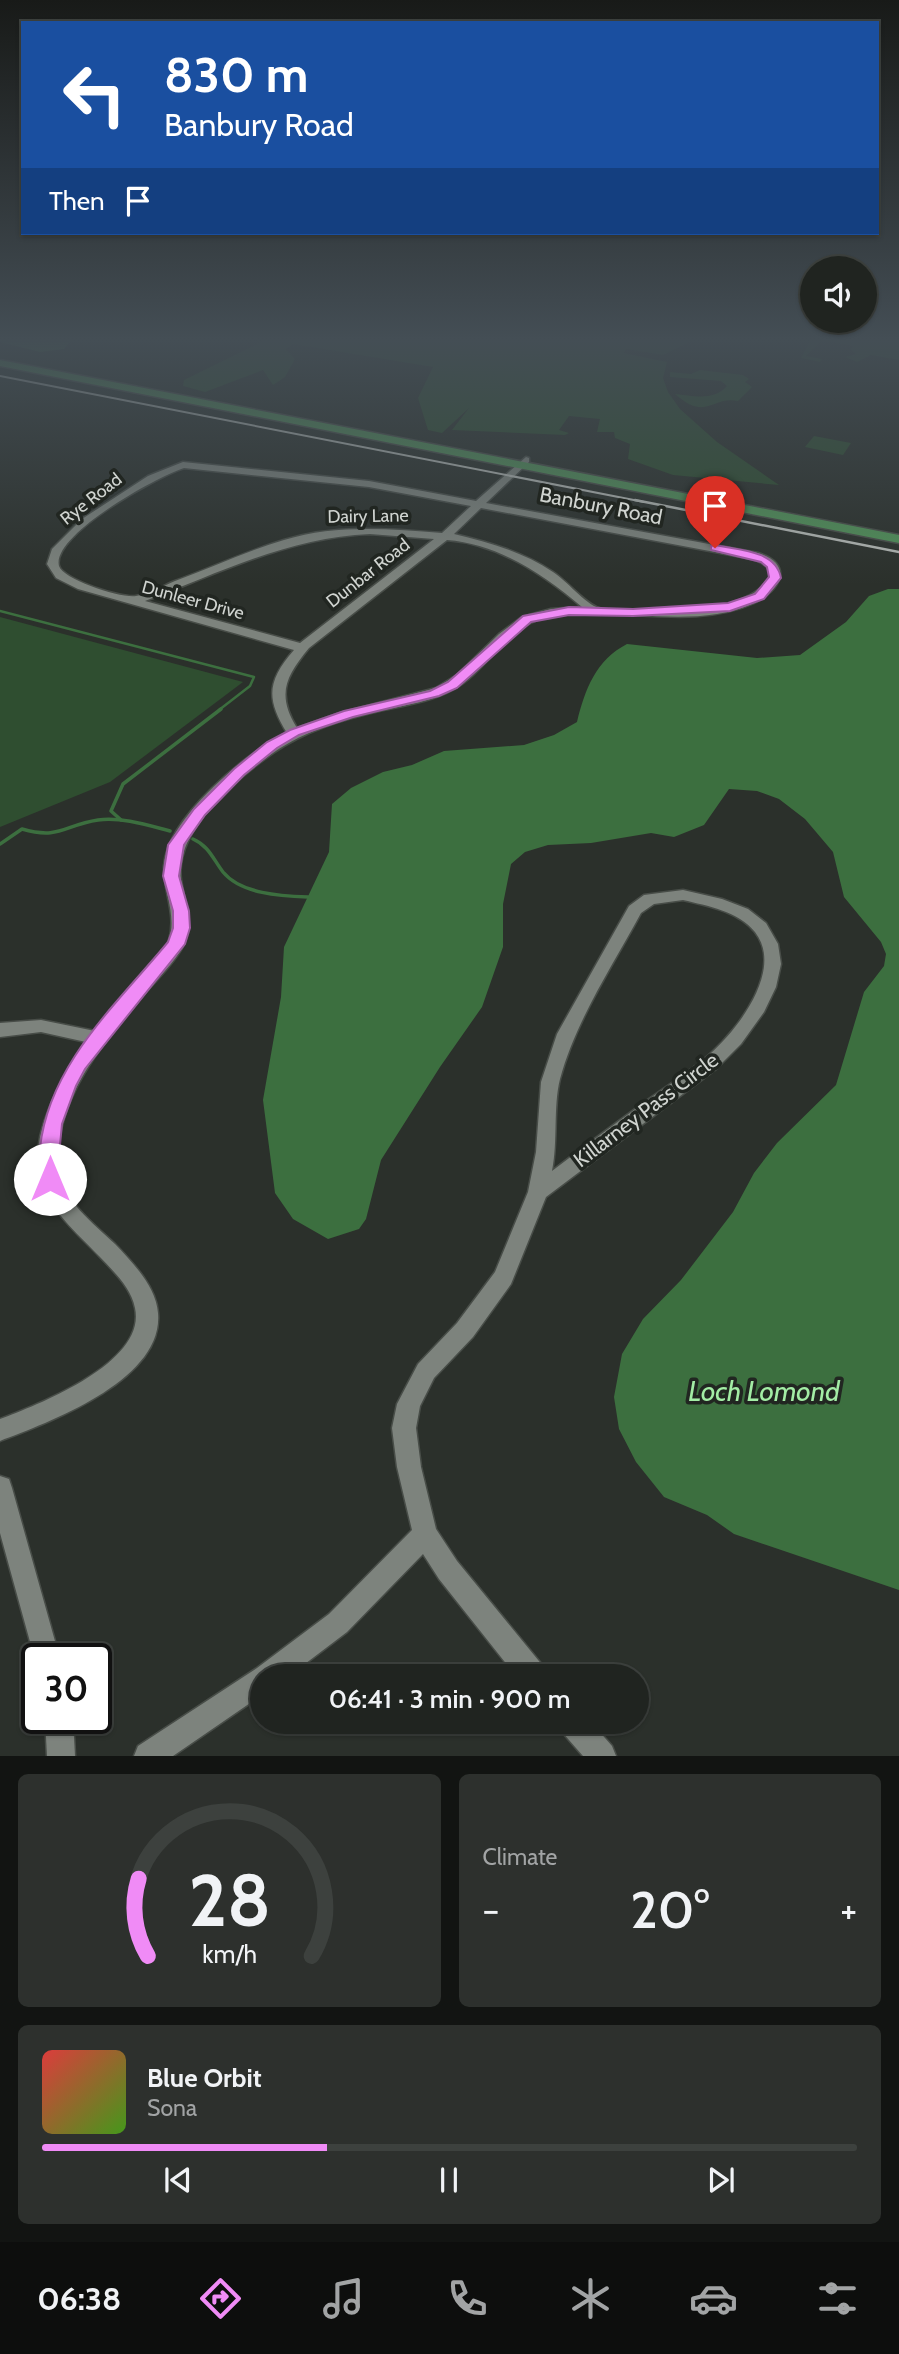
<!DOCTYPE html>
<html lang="en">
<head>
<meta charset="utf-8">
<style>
	:root { --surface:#202420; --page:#2d302d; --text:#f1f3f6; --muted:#a2a4a5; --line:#3d413e; --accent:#f08bf6 }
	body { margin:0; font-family:Cabin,sans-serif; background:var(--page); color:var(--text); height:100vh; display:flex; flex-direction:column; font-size:26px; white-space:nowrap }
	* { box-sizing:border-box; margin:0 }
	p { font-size:23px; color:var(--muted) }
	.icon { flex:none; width:38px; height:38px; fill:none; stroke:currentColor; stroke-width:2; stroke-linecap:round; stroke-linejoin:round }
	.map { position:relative; height:1756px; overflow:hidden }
	.details { display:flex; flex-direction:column; gap:18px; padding:18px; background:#121412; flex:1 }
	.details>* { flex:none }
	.banner { position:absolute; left:21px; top:21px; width:858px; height:214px; border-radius:0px; box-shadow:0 2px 5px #0004,0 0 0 2px var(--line); background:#1a4fa0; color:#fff; overflow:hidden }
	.tools { position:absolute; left:800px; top:256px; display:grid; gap:14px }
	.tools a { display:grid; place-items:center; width:77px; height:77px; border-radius:50%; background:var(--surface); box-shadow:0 2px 5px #0004,0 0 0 2px var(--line); font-size:35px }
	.speed { position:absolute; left:21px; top:1643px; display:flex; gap:14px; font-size:35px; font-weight:700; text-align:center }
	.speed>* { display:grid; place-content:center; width:91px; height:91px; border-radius:50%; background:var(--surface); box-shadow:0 2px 5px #0004,0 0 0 2px var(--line); line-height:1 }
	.speed .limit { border:4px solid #111; border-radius:10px; background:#fff; color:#111 }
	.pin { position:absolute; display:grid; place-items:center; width:60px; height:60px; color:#fff; margin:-72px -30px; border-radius:50% 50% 50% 0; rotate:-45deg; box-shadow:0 0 7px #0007 }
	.pin .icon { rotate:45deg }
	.me { position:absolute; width:77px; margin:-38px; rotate:0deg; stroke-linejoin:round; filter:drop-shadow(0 0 5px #0008) }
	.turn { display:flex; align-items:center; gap:24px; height:147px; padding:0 28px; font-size:32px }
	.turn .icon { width:91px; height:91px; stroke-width:2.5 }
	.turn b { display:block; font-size:49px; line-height:60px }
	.then { display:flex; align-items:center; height:66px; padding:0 28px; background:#0003; gap:14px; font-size:26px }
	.big { font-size:52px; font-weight:600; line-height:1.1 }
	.details .card { flex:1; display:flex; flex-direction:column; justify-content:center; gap:10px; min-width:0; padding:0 24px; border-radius:10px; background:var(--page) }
	.details .dial { align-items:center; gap:0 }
	.dial svg { height:182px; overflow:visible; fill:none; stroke:var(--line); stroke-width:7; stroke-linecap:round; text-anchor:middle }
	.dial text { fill:var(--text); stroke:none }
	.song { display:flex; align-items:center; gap:21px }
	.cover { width:84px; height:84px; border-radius:10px; background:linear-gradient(135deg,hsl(0 70% 55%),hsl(100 70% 35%)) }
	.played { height:7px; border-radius:4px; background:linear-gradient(90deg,var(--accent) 35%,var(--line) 35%) }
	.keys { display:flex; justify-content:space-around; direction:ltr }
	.heat { display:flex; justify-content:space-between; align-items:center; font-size:38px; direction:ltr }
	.details .tiles { flex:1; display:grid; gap:18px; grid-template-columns:1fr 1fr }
	.card:last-child { grid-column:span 2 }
	.trip { position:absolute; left:250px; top:1664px; width:399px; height:70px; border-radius:35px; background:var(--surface); box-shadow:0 2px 5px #0004,0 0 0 2px var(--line); font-weight:600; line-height:70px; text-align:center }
	.tabs { display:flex; height:112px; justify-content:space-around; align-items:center; background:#0d0e0d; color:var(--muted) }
	.tabs .icon { width:49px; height:49px }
	.tabs .active { color:var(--accent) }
	.tabs b { font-size:32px; color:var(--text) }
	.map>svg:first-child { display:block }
	.green { fill:#2f4e30 }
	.water { fill:#3c6f3f }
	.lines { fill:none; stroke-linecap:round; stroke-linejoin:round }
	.stream-far1 { stroke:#3c6f3f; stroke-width:2.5 }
	.stream { stroke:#3c6f3f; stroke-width:3.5 }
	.minor-casing { stroke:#484d48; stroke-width:3 }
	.major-casing { stroke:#484d48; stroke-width:3 }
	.minor { fill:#7d837d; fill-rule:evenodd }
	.major { fill:#519058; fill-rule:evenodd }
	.rail-far1 { stroke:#b5b9b5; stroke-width:2 }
	.rail { stroke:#b5b9b5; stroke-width:2.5 }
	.route { fill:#f08bf6; stroke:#9c5aa0; stroke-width:2 }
	.labels { text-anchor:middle; stroke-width:7; stroke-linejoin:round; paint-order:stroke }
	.far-street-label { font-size:18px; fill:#d0d4d0; stroke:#212621 }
	.street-label { font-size:21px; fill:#d0d4d0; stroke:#212621 }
	.near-water-label { font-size:28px; font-style:italic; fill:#a3eda5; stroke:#212621 }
</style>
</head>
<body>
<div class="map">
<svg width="899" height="1756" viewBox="0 0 899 1756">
	<rect width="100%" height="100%" fill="#2b302b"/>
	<g class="green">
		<polygon points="267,339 696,339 663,355 626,349 624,353 667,362 663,378 668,392 680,409 717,442 779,485 673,475 628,459 630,444 615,438 614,432 597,432 600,419 569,416 559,430 569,433 565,435 452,430 469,408 442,433 428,430 418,398 433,367 293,344 286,349 295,359 285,377 273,385 263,370 205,392 183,386 184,380"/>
		<polygon points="811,339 899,339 899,360 871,355 857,362 845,357 856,354 851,350 853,346 822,340 806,356 822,359 820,362 801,358"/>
		<path d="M700 370 743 375 749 379 745 382 752 387 738 401C711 396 707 422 675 394 693 396 714 401 727 386L721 381 670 377V372L691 374Z"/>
		<polygon points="814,436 851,443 843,455 805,447"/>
		<polygon points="0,617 243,682 110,782 0,827"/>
	</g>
	<g class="water">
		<polygon points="0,339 72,339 72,340 64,349 40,352 0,342"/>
		<path d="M888 589H899V1590L734 1534 707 1515 664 1497 636 1462 619 1429 614 1397 622 1354 643 1319 681 1280 733 1212 754 1173 777 1143 836 1085 864 992 884 966 886 954 881 942 844 897 833 852 805 819 779 799 757 791 729 789 704 825 674 837 651 833 591 843 548 845 525 852 511 864 503 904V947L482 1007 440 1067 381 1160 366 1219 359 1229 328 1239 293 1219 275 1193 263 1100 281 997 284 947 329 852 332 804 351 788 383 772 412 765 444 751 524 745 554 735 577 722C585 689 596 660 627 644L757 658 800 655 846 622 869 596Z"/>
	</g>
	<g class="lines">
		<polyline class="stream-far1" points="0,611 254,677 250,686 219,710"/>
		<g class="stream">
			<polyline points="121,820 111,811 123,784 221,709"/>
			<path d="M193 839C209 846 213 859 223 872 241 894 281 896 308 897"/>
			<path d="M0 844 22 829C60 840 64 825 98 820 122 817 147 825 170 831"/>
		</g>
		<defs>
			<g id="minor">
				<path d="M526 457 529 458V462L486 503 758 553C794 564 781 590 754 603 691 632 613 604 547 617 506 626 489 669 454 689 433 701 407 705 383 710 344 719 306 730 273 753 236 779 174 830 181 880 184 900 193 925 183 946 175 962 158 978 146 992 105 1041 53 1099 58 1168 61 1199 94 1224 115 1244 132 1262 156 1286 158 1313 164 1380 50 1422 0 1441V1419C40 1404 147 1362 135 1308 131 1287 113 1271 99 1256 77 1233 47 1208 39 1175 30 1132 63 1076 86 1042L41 1032 0 1037V1023L41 1020 95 1031C110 1011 163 958 169 940 177 915 163 890 164 866 167 818 247 752 287 733 265 698 268 680 294 650L78 589 56 578 47 564 52 549 82 519 148 476 183 462 369 481 476 501ZM184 468 369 487 471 506 442 533C389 529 336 524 284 540 247 551 211 568 175 581 163 586 149 594 136 596 124 599 63 580 59 566 51 535 158 476 184 468ZM481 508 752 559C793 572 753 597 732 603 709 609 621 614 599 608 585 604 566 580 553 572 523 552 488 542 454 534ZM370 534 434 539 300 643 145 601C219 573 290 537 370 534ZM447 540C499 544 544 575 582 607L551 609 522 617 499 634 457 675 436 688 340 713 297 728C276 694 286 676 309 648Z"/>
				<path d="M683 890 722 899 748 909 766 923 778 944 781 964 776 987 764 1012 741 1044 716 1069 546 1197 511 1284 473 1337 434 1378 420 1406 416 1428 421 1467 436 1529 457 1561 543 1666 546 1676H516L439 1579 423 1554 347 1632 289 1676H262V1695L173 1756H134L138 1746 257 1668 329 1614 412 1530 397 1467 392 1428 397 1404 418 1364 457 1323 495 1272 528 1192 536 1152 541 1082 557 1034 629 906 644 895ZM683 900C708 906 738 911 755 932 784 969 739 1028 711 1053 690 1072 665 1087 642 1104 612 1126 582 1148 552 1171 558 1141 553 1107 560 1079 576 1020 612 967 641 913L654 904Z"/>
				<polygon points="0,1476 9,1479 12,1488 60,1659 37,1659 37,1667 0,1533"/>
				<polygon points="45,1718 73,1718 75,1756 47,1756"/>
				<polygon points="558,1722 591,1722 612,1746 616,1756 583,1756 562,1732"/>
			</g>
			<polygon id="major" points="0,360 899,535 899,543 0,366"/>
		</defs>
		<use href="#minor" class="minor-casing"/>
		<use href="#major" class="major-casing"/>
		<use href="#minor" class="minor"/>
		<use href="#major" class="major"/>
		<polyline class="rail-far1" points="0,376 644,502"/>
		<polyline class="rail" points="635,500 899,552"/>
	</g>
	<linearGradient id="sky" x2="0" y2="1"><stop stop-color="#181a18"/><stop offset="0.58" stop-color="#444e55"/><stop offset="1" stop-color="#444e55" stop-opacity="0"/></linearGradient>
	<rect width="899" height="585" fill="url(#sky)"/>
	<path class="route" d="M715 545C738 550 776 550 781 578L764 599 730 611 633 616 569 615 531 622 457 688 439 696 353 717 299 735 277 748 244 775 205 815 184 845 179 876 189 911 190 928 185 944 85 1069 76 1086 62 1124 58 1166 61 1179 58 1185H43C37 1173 38 1161 40 1148 49 1064 117 1004 168 942L173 928V911L163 876 168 845 194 809 234 769 267 742 290 730 344 711 430 691 448 682 523 616 569 607 633 609 728 603 755 594 769 577 767 567 761 562 711 550V546Z"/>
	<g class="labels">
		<g class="far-street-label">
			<text transform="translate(91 499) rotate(-38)" y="6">Rye Road</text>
			<text transform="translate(368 516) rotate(-1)" y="6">Dairy Lane</text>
			<text transform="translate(368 573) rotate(-38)" y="6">Dunbar Road</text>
			<text transform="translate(193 600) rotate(15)" y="6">Dunleer Drive</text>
		</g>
		<g class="street-label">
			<text transform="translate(601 506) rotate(11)" y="7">Banbury Road</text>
			<text transform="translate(646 1110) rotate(-37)" y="7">Killarney Pass Circle</text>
		</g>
		<g class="near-water-label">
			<text x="764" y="1401">Loch Lomond</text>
		</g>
	</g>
</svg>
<div class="tools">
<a><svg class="icon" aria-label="sound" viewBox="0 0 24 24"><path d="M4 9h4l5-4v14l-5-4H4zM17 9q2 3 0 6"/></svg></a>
</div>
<div class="speed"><div class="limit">30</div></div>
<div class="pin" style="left:715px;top:548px;background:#d93025"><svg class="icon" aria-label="arrive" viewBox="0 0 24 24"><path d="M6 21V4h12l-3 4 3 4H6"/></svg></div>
<svg class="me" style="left:50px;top:1179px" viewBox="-20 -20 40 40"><circle r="19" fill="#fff"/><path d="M0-13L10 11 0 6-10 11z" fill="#f08bf6"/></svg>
<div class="trip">06:41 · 3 min · 900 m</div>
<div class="banner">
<div class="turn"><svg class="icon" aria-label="left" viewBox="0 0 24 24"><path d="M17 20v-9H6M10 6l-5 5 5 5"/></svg><div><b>830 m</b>Banbury Road</div></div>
<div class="then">Then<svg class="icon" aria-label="arrive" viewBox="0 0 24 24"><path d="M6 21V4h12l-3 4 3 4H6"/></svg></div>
</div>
</div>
<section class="details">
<div class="tiles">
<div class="card dial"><svg viewBox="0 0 100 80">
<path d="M14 69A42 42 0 1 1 86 69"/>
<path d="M14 69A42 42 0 0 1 10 35" stroke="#f08bf6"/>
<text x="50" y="56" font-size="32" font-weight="700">28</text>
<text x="50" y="72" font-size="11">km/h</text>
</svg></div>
<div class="card"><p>Climate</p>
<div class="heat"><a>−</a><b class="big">20°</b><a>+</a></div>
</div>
<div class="card">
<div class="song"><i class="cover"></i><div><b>Blue Orbit</b><p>Sona</p></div></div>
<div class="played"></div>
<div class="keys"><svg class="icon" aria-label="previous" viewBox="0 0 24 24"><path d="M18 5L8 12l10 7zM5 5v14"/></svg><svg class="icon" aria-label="pause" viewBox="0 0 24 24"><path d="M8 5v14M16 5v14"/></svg><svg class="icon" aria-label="next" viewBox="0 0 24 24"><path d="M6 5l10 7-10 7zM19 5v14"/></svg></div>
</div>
</div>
</section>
<nav class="tabs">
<b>06:38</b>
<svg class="icon active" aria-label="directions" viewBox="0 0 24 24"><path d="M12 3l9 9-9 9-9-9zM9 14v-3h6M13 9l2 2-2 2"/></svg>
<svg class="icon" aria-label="music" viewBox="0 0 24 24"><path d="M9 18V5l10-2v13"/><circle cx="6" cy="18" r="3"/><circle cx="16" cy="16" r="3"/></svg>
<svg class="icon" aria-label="phone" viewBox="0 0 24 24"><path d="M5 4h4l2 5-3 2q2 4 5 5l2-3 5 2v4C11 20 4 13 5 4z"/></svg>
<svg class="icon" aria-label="climate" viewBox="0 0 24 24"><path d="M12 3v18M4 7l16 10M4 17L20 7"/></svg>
<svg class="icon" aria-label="car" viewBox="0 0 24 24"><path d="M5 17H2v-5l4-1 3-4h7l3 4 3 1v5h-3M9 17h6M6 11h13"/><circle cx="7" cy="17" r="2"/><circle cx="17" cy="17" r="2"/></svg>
<svg class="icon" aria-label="filters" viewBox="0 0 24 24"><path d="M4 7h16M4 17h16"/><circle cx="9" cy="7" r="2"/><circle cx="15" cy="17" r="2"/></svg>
</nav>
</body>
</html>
